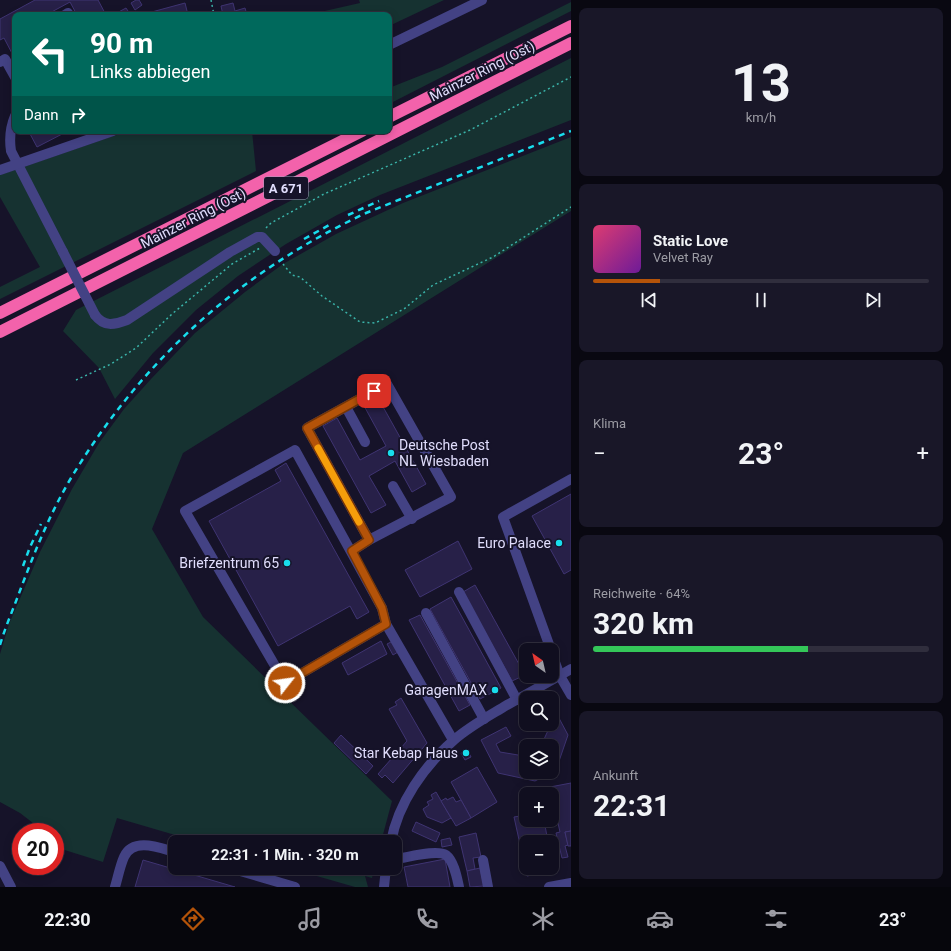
<!DOCTYPE html>
<html lang="de">
<head>
<meta charset="utf-8">
<style>
	:root { --surface:#100e1f; --page:#191728; --text:#f1f3f6; --muted:#9c9ca4; --line:#302e3d; --accent:#b45309 }
	body { margin:0; font-family:Roboto,sans-serif; background:var(--page); color:var(--text); height:100vh; display:flex; flex-direction:column; font-size:15px; white-space:nowrap }
	* { box-sizing:border-box; margin:0 }
	p { font-size:13px; color:var(--muted) }
	.icon { flex:none; width:22px; height:22px; fill:none; stroke:currentColor; stroke-width:2; stroke-linecap:round; stroke-linejoin:round }
	.map { position:relative; flex:1; overflow:hidden }
	.panel { display:flex; flex-direction:column; gap:8px; padding:8px; background:#090811; width:380px }
	.panel>* { flex:none }
	.top-card { position:absolute; left:12px; top:12px; width:380px; height:122px; border-radius:8px; box-shadow:0 2px 10px #0003,0 0 0 1px var(--line); background:#00695c; color:#fff; overflow:hidden }
	.needle { width:26px; rotate:326deg }
	.fabs { position:absolute; left:519px; top:643px; display:grid; gap:8px }
	.fabs a { display:grid; place-items:center; width:40px; height:40px; border-radius:8px; background:var(--surface); box-shadow:0 2px 10px #0003,0 0 0 1px var(--line); font-size:20px }
	.speed { position:absolute; left:12px; top:823px; display:flex; gap:8px; font-size:20px; font-weight:700; text-align:center }
	.speed>* { display:grid; place-content:center; width:52px; height:52px; border-radius:50%; background:var(--surface); box-shadow:0 2px 10px #0003,0 0 0 1px var(--line); line-height:1 }
	.speed .limit { border:6px solid #d22; background:#fff; color:#111 }
	.pin { position:absolute; display:grid; place-items:center; width:34px; height:34px; color:#fff; margin:-17px; border-radius:8px; box-shadow:0 2px 6px #0006 }
	.me { position:absolute; width:44px; margin:-22px; rotate:60deg; stroke-linejoin:round; filter:drop-shadow(0 0 3px #0008) }
	.turn { display:flex; align-items:center; gap:14px; height:84px; padding:0 12px; font-size:18px }
	.turn .icon { width:52px; height:52px; stroke-width:2.5 }
	.turn b { display:block; font-size:28px; line-height:34px }
	.then { display:flex; align-items:center; height:38px; padding:0 12px; background:#0003; gap:8px; font-size:15px }
	.big { font-size:30px; font-weight:700; line-height:1.1 }
	.panel .tile { flex:1; display:flex; flex-direction:column; justify-content:center; gap:6px; min-width:0; padding:0 14px; border-radius:8px; background:var(--page) }
	.panel .dial { align-items:center; gap:0 }
	.dial b { font-size:52px; line-height:1 }
	.song { display:flex; align-items:center; gap:12px }
	.cover { width:48px; height:48px; border-radius:6px; background:linear-gradient(135deg,hsl(340 70% 55%),hsl(280 70% 35%)) }
	.played { height:4px; border-radius:2px; background:linear-gradient(90deg,var(--accent) 20%,var(--line) 20%) }
	.keys { display:flex; justify-content:space-around; direction:ltr }
	.heat { display:flex; justify-content:space-between; align-items:center; font-size:22px; direction:ltr }
	.charge { height:6px; border-radius:3px; background:linear-gradient(90deg,#34c759 64%,var(--line) 0) }
	.trip { position:absolute; left:168px; top:835px; width:234px; height:40px; border-radius:8px; background:var(--surface); box-shadow:0 2px 10px #0003,0 0 0 1px var(--line); font-weight:700; line-height:40px; text-align:center }
	.tabs { display:flex; height:64px; justify-content:space-around; align-items:center; background:#06060c; color:var(--muted) }
	.tabs .icon { width:28px; height:28px }
	.tabs .current { color:var(--accent) }
	.tabs b { font-size:18px; color:var(--text) }
	main { display:flex; flex:1; min-height:0 }
	.map>svg:first-child { display:block }
	.green { fill:#163231 }
	.building { fill:#272048; stroke:#3f3472 }
	.lines { fill:none; stroke-linecap:round; stroke-linejoin:round }
	.path { stroke:#3ab3a9; stroke-width:1.5; stroke-dasharray:2 3; stroke-linecap:butt }
	.minor { stroke:#434284; stroke-width:10 }
	.highway { stroke:#f362ab; stroke-width:12 }
	.rail { stroke:#18dded; stroke-width:2.5; stroke-dasharray:6 5; stroke-linecap:butt }
	.minor-bridge { stroke:#434284; stroke-width:10 }
	.route-casing { stroke:#753606; stroke-width:10 }
	.route { stroke:#b45309; stroke-width:7 }
	.slow { stroke:#f59e0b; stroke-width:7 }
	.poi-dot { fill:#18dded; stroke:#161329; stroke-width:1.5 }
	.labels { text-anchor:middle; stroke-width:4; stroke-linejoin:round; paint-order:stroke }
	.shield { fill:#161329; stroke:#a3a0bd; stroke-width:1 }
	.shield-label { font-size:13px; font-weight:bold; fill:#e0ddfc }
	.street-label { font-size:14px; fill:#e0ddfc; stroke:#161329 }
	.poi-label { font-size:14px; fill:#e0ddfc; stroke:#161329; text-anchor:end }
</style>
</head>
<body>
<main>
<div class="map">
<svg width="571" height="887" viewBox="0 0 571 887">
	<rect width="100%" height="100%" fill="#161329"/>
	<g class="green">
		<polygon points="359,0 444,0 389,26 389,15 307,15 360,3"/>
		<polygon points="571,2 571,11 389,104 389,88 442,67"/>
		<polygon points="571,58 571,120 380,195 337,215 286,244 238,276 196,310 153,353 115,399 99,368 63,331 76,310"/>
		<polygon points="128,131 252,131 256,171 0,299 0,287 40,267 0,197 0,175"/>
		<polygon points="571,137 571,211 183,453 152,529 203,617 392,801 381,842 199,842 117,818 103,862 55,847 55,832 34,832 33,823 20,813 0,802 0,654 9,624 40,552 72,489 99,443 124,409 151,379 195,333 245,292 283,264 336,234 403,203"/>
		<polygon points="289,868 374,868 372,878 365,876 368,887 355,887"/>
	</g>
	<g class="building">
		<polygon points="35,0 98,0 106,15 77,15 70,2 46,15 15,15 15,32 13,33 15,37 15,59 4,38 0,40 0,19"/>
		<polygon points="136,0 139,0 142,5 135,10 131,3"/>
		<polygon points="185,3 188,15 148,15 148,13"/>
		<polygon points="233,3 235,11 245,8 247,15 223,15 221,6"/>
		<polygon points="126,8 128,11 120,15 113,15"/>
		<polygon points="31,131 68,131 37,147 29,132"/>
		<polygon points="377,396 426,484 412,492 395,461 369,476 386,505 371,513 323,426 337,418 360,460 386,446 363,404"/>
		<polygon points="286,463 369,612 357,619 350,606 278,646 209,521 281,481 275,470"/>
		<polygon points="571,494 571,570 564,574 532,516"/>
		<polygon points="458,541 472,569 420,597 405,570"/>
		<polygon points="475,585 525,675 512,681 463,592"/>
		<polygon points="451,597 501,688 480,699 430,609"/>
		<polygon points="420,615 470,705 459,711 409,620"/>
		<polygon points="381,641 387,654 348,675 342,663"/>
		<polygon points="393,641 398,652 393,655 387,644"/>
		<polygon points="401,698 427,743 393,783 385,775 382,778 378,774 407,741 389,709 397,705 395,702"/>
		<polygon points="552,705 568,735 556,770 552,772 552,746 541,746 550,726 549,724 552,724"/>
		<polygon points="506,727 511,736 496,744 500,752 524,756 526,747 526,772 552,772 535,781 498,773 481,740"/>
		<polygon points="341,735 373,766 366,774 334,743"/>
		<polygon points="532,743 538,746 527,746"/>
		<polygon points="467,749 471,757 465,760 461,753"/>
		<polygon points="477,767 497,802 471,818 451,782"/>
		<polygon points="571,783 571,831 565,832 568,845 565,846 568,857 562,858 556,833 560,832 550,787"/>
		<polygon points="436,792 451,818 442,823 427,817 423,809 429,805 427,802 433,799 431,795"/>
		<polygon points="453,797 456,802 461,800 471,818 456,826 441,801 446,798 447,800"/>
		<polygon points="526,815 526,820 544,820 548,842 526,842 526,868 547,868 541,869 542,873 527,876 514,817"/>
		<polygon points="416,822 440,833 436,842 412,831"/>
		<polygon points="571,831 571,846 568,846 565,832"/>
		<polygon points="476,833 481,857 473,858 475,869 467,871 459,837"/>
		<polygon points="450,838 452,845 442,847 441,840"/>
		<polygon points="445,859 450,887 408,887 404,867"/>
		<polygon points="143,860 235,887 135,887"/>
		<polygon points="480,868 484,886 470,887 467,871"/>
	</g>
	<g class="lines">
		<g class="path">
			<polyline points="211,0 214,15"/>
			<polyline points="266,228 271,223 324,194 470,130 571,77"/>
			<polyline points="283,264 292,275 300,277 322,296 360,322 375,323 404,309 433,285 493,257 571,207"/>
			<polyline points="76,380 111,364 136,348 172,314 232,264 260,248"/>
		</g>
		<g class="minor">
			<polyline points="65,15 68,13 69,15"/>
			<polyline points="389,45 482,0"/>
			<polyline points="0,62 5,59 15,77"/>
			<path d="M15 116C10 128 9 138 11 151L63 252"/>
			<polyline points="0,170 113,131"/>
			<path d="M95 315C104 327 114 325 127 320L230 252 257 237H262L275 251"/>
			<polyline points="346,407 365,442"/>
			<polyline points="393,486 412,519"/>
			<polyline points="352,551 369,540 307,428 387,384 451,497 369,540"/>
			<polyline points="459,592 517,700"/>
			<polyline points="426,613 484,719"/>
			<polyline points="386,624 382,608 295,450 185,511 285,683 386,624 453,740"/>
			<polyline points="551,650 503,517 571,479"/>
			<polyline points="552,654 560,676 571,695"/>
			<path d="M391 842C398 803 424 766 454 740 470 726 489 716 507 705 529 693 550 681 571 669"/>
			<path d="M395 859C406 858 436 849 446 855 454 861 457 878 459 887"/>
			<polyline points="483,860 488,887"/>
			<polyline points="0,866 11,887"/>
			<polyline points="230,868 295,887"/>
			<path d="M115 887C118 877 120 866 124 857 133 837 160 848 175 852"/>
			<polyline points="384,887 386,868"/>
			<polyline points="549,887 571,883"/>
		</g>
		<g class="highway">
			<polyline points="389,117 571,26"/>
			<polyline points="0,313 362,131"/>
			<polyline points="0,332 571,43"/>
		</g>
		<g class="rail">
			<polyline points="348,215 379,201"/>
			<polyline points="304,239 331,224"/>
			<polyline points="23,566 30,547 41,524"/>
			<path d="M0 645C5 628 12 612 18 596 33 556 49 515 71 478 143 359 240 272 366 213L571 131"/>
		</g>
		<polyline class="minor-bridge" points="63,252 95,315"/>
	</g>
	<g class="lines">
		<defs>
			<polyline id="route" points="285,683 386,624 382,608 352,551 369,540 307,428 374,391"/>
		</defs>
		<use href="#route" class="route-casing"/>
		<use href="#route" class="route"/>
		<polyline class="slow" points="318,448 359,522"/>
	</g>
	<g class="poi-dot">
		<circle cx="391" cy="453" r="4"/>
		<circle cx="559" cy="543" r="4"/>
		<circle cx="287" cy="563" r="4"/>
		<circle cx="495" cy="690" r="4"/>
		<circle cx="466" cy="753" r="4"/>
	</g>
	<g class="labels">
		<rect class="shield" x="264" y="177" width="44" height="22" rx="3"/>
		<g class="shield-label">
			<text x="286" y="193">A 671</text>
		</g>
		<g class="street-label">
			<text transform="translate(482 71) rotate(-27)" y="5">Mainzer Ring (Ost)</text>
			<text transform="translate(193 218) rotate(-27)" y="5">Mainzer Ring (Ost)</text>
		</g>
		<g class="poi-label">
			<text x="399" y="450" text-anchor="start">Deutsche Post<tspan x="399" dy="16">NL Wiesbaden</tspan></text>
			<text x="551" y="548">Euro Palace</text>
			<text x="279" y="568">Briefzentrum 65</text>
			<text x="487" y="695">GaragenMAX</text>
			<text x="458" y="758">Star Kebap Haus</text>
		</g>
	</g>
</svg>
<div class="fabs">
<a><svg class="needle" viewBox="-14 -14 28 28"><path d="M0-13l5 13h-10z" fill="#e53935"/><path d="M0 13l5-13h-10z" fill="#9c9ca4"/></svg></a>
<a><svg class="icon" aria-label="search" viewBox="0 0 24 24"><circle cx="10" cy="10" r="6"/><path d="M15 15l6 6"/></svg></a>
<a><svg class="icon" aria-label="layers" viewBox="0 0 24 24"><path d="M12 4l9 5-9 5-9-5zM3 14l9 5 9-5"/></svg></a>
<a>+</a>
<a>−</a>
</div>
<div class="speed"><div class="limit">20</div></div>
<div class="pin" style="left:374px;top:391px;background:#d93025"><svg class="icon" aria-label="arrive" viewBox="0 0 24 24"><path d="M6 21V4h12l-3 4 3 4H6"/></svg></div>
<svg class="me" style="left:285px;top:683px" viewBox="-20 -20 40 40"><circle r="17" fill="#b45309" stroke="#fff" stroke-width="3"/><path d="M0-11L8 9 0 5-8 9z" fill="#fff"/></svg>
<div class="trip">22:31 · 1 Min. · 320 m</div>
<div class="top-card">
<div class="turn"><svg class="icon" aria-label="left" viewBox="0 0 24 24"><path d="M17 20v-9H6M10 6l-5 5 5 5"/></svg><div><b>90 m</b>Links abbiegen</div></div>
<div class="then">Dann<svg class="icon" aria-label="right" viewBox="0 0 24 24"><path d="M7 20v-9h11M14 6l5 5-5 5"/></svg></div>
</div>
</div>
<section class="panel">
<div class="tile dial"><b>13</b><p>km/h</p></div>
<div class="tile">
<div class="song"><i class="cover"></i><div><b>Static Love</b><p>Velvet Ray</p></div></div>
<div class="played"></div>
<div class="keys"><svg class="icon" aria-label="previous" viewBox="0 0 24 24"><path d="M18 5L8 12l10 7zM5 5v14"/></svg><svg class="icon" aria-label="pause" viewBox="0 0 24 24"><path d="M8 5v14M16 5v14"/></svg><svg class="icon" aria-label="next" viewBox="0 0 24 24"><path d="M6 5l10 7-10 7zM19 5v14"/></svg></div>
</div>
<div class="tile"><p>Klima</p>
<div class="heat"><a>−</a><b class="big">23°</b><a>+</a></div>
</div>
<div class="tile"><p>Reichweite · 64%</p><b class="big">320 km</b><div class="charge"></div></div>
<div class="tile"><p>Ankunft</p><b class="big">22:31</b></div>
</section>
</main>
<nav class="tabs">
<b>22:30</b>
<svg class="icon current" aria-label="directions" viewBox="0 0 24 24"><path d="M12 3l9 9-9 9-9-9zM9 14v-3h6M13 9l2 2-2 2"/></svg>
<svg class="icon" aria-label="music" viewBox="0 0 24 24"><path d="M9 18V5l10-2v13"/><circle cx="6" cy="18" r="3"/><circle cx="16" cy="16" r="3"/></svg>
<svg class="icon" aria-label="phone" viewBox="0 0 24 24"><path d="M5 4h4l2 5-3 2q2 4 5 5l2-3 5 2v4C11 20 4 13 5 4z"/></svg>
<svg class="icon" aria-label="climate" viewBox="0 0 24 24"><path d="M12 3v18M4 7l16 10M4 17L20 7"/></svg>
<svg class="icon" aria-label="car" viewBox="0 0 24 24"><path d="M5 17H2v-5l4-1 3-4h7l3 4 3 1v5h-3M9 17h6M6 11h13"/><circle cx="7" cy="17" r="2"/><circle cx="17" cy="17" r="2"/></svg>
<svg class="icon" aria-label="filters" viewBox="0 0 24 24"><path d="M4 7h16M4 17h16"/><circle cx="9" cy="7" r="2"/><circle cx="15" cy="17" r="2"/></svg>
<b>23°</b>
</nav>
</body>
</html>
